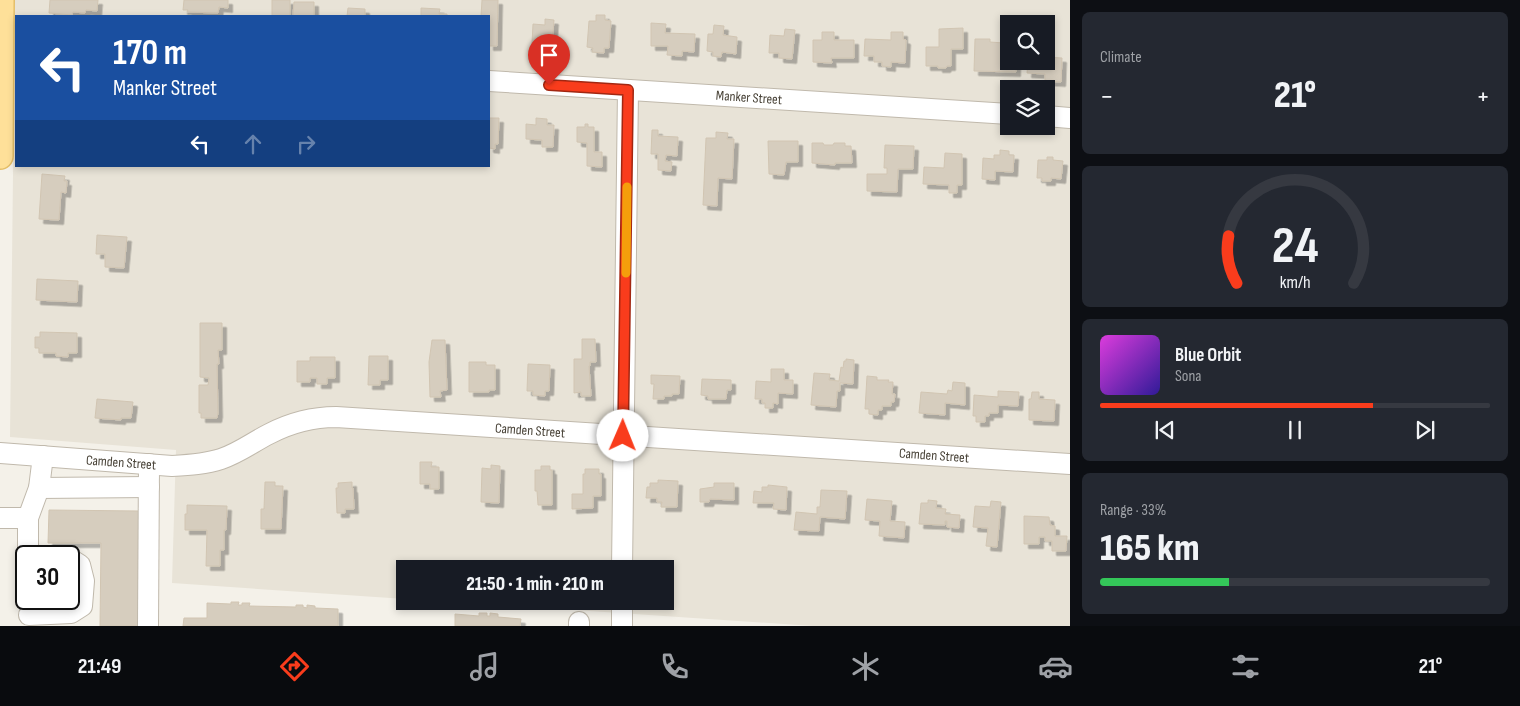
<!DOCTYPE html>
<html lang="en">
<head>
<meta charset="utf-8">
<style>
	:root { --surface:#171b24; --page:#242831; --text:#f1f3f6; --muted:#9ea1a6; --line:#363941; --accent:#f93c1c }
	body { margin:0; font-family:"Sofia Sans Condensed",sans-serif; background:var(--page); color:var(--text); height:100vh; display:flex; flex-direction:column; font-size:19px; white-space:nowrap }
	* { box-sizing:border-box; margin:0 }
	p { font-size:16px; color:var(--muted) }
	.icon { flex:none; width:28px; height:28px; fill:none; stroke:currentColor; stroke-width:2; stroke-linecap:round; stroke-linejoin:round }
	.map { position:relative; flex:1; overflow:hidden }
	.details { display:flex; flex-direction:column; gap:12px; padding:12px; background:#0d0f14; width:450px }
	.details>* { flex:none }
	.guide { position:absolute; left:15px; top:15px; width:475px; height:152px; border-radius:0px; box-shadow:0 2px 8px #0003; background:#1a4fa0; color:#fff; overflow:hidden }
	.fabs { position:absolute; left:1000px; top:15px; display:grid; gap:10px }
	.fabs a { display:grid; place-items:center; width:55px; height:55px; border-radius:0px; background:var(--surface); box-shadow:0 2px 8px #0003; font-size:25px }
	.speed { position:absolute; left:15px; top:545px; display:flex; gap:10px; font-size:25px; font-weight:700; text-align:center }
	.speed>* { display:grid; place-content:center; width:65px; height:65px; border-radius:50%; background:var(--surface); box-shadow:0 2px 8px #0003; line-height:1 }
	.speed .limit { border:2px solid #111; border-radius:8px; background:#fff; color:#111 }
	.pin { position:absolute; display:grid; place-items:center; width:42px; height:42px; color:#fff; margin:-51px -21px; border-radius:50% 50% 50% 0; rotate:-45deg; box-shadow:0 0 5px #0007 }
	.pin .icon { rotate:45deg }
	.me { position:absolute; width:55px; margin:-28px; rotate:1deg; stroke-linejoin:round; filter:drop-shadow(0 0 4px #0008) }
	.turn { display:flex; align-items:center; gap:18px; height:105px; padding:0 15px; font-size:22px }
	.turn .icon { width:65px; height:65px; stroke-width:2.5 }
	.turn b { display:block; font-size:35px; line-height:42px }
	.lanes { display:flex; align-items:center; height:48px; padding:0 15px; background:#0003; justify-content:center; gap:25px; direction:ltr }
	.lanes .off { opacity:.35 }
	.big { font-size:38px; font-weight:800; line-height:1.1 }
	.details .widget { flex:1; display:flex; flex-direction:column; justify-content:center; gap:8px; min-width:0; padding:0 18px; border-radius:8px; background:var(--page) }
	.details .dial { align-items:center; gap:0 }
	.dial svg { height:130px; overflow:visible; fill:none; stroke:var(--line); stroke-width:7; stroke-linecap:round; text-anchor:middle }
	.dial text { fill:var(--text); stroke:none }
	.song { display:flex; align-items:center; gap:15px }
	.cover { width:60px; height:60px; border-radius:8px; background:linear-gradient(135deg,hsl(300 70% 55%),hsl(250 70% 35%)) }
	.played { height:5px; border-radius:2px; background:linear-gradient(90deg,var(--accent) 70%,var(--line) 70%) }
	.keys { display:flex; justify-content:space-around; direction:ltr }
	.heat { display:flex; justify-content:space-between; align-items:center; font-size:28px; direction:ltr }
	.charge { height:8px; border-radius:4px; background:linear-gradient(90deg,#34c759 33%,var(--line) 0) }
	.trip { position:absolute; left:396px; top:560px; width:278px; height:50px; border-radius:0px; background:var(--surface); box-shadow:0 2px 8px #0003; font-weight:800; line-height:50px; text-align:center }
	.menu { display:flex; height:80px; justify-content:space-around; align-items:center; background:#090b0e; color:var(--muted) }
	.menu .icon { width:35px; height:35px }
	.menu .on { color:var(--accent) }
	.menu b { font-size:22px; color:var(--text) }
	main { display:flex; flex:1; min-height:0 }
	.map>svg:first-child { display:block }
	.residential { fill:#e8e3d7; fill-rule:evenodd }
	.building { fill:#d6cdbe; stroke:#d1c5b2; filter:url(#shadow) }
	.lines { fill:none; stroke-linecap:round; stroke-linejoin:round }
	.minor-casing { stroke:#c0b9ac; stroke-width:22 }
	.major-casing { stroke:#e4be68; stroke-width:28 }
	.minor { stroke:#fff; stroke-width:20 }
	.major { stroke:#fee099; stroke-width:25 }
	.route-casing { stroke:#a22712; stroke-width:12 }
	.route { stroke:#f93c1c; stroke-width:9 }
	.slow { stroke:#f59e0b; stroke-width:9 }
	.labels { text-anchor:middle; stroke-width:5; stroke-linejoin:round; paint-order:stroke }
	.street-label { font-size:14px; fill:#484237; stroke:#fff }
</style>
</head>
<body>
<main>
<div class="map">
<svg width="1070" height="626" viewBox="0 0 1070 626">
	<defs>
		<filter id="shadow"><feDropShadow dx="4.5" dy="4.5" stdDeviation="0" flood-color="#0004"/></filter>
	</defs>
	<rect width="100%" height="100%" fill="#f4f1e9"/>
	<path class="residential" d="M15 0H1070V626H813L441 601H665V569H405V599L172 583 176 450 10 437ZM16 16H489V166H16ZM1009 24H1046V61H1009ZM1009 89H1046V126H1009Z"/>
	<g class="building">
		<polygon points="50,0 98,0 97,11 86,10 85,13 73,12 72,15 49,13"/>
		<polygon points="184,0 228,0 228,8 219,7 218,13 187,12 188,10 183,10"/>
		<rect x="272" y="0" width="18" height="16"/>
		<polygon points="482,0 498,0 497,46 489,46 489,16 481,16"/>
		<polygon points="294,2 314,2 314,16 293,16"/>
		<polygon points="348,8 365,9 365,16 347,16"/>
		<polygon points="421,8 440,9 439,14 447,14 447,16 421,16"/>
		<polygon points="596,15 605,15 605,20 611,21 609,48 604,48 604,53 592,52 593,48 587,47 589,21 596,21"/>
		<polygon points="545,19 554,20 552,44 546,43 546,46 532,43 533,24 545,25"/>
		<polygon points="651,23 666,24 665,33 695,34 694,52 682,51 682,56 667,55 668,46 651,46"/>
		<polygon points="714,25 724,26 723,35 737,37 736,54 722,52 721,57 713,56 713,52 707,51 708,34 713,34"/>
		<polygon points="963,28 963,49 951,49 951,66 947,66 946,68 938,68 938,66 926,66 926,47 939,47 939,29"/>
		<polygon points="785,29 795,30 792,59 779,58 779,53 769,53 770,35 784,36"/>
		<polygon points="822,32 834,32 834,40 854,40 854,58 831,58 832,63 813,62 813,40 822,40"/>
		<polygon points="891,32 903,32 903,39 906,40 905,63 891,62 891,67 882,66 882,62 874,62 874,56 864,56 865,39 891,40"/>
		<polygon points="975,39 990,39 990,42 1004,43 1004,55 1009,55 1009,61 1016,61 1016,72 974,71"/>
		<polygon points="1046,57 1062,58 1061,82 1045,81 1045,74 1027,73 1028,61 1046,61"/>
		<polygon points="489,118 499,118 498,144 495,144 495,149 489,148"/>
		<polygon points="536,118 547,119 547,125 554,125 553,147 542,147 542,140 526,139 526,124 536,125"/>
		<polygon points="585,124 588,124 588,127 594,127 594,152 602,152 602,167 587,166 587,143 577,142 577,127 585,127"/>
		<polygon points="652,130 658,130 658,136 678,137 677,156 666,155 665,161 672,162 671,171 658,170 658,154 651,154"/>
		<polygon points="716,132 728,133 727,139 734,139 732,179 718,178 717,206 703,205 706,138 716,138"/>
		<polygon points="768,141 798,141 798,162 786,162 784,175 769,174"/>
		<polygon points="812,143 823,143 824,145 833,145 834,143 845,143 845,146 851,146 852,163 835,163 835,165 812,163"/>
		<polygon points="885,145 914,146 913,169 898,169 897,192 867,191 867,174 887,174 887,168 884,168"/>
		<polygon points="1000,150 1009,151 1009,155 1014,155 1013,172 995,171 995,180 982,179 983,158 994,159 994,155 1000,155"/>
		<polygon points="945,153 962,154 962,185 957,185 957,193 949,193 949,185 923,184 924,167 944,168"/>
		<polygon points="1047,157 1053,157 1053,160 1063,161 1061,179 1051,178 1051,181 1042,181 1042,178 1037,178 1038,160 1047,160"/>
		<polygon points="42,174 65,176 64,181 67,181 66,193 61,192 59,220 39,219"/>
		<polygon points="97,235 127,237 124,268 105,267 105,254 96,254"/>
		<polygon points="37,279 78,281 77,302 36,300"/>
		<polygon points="200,323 222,323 222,350 218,350 219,364 217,364 218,413 217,418 201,418 201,413 199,413 199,385 208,385 209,378 200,377"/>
		<polygon points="40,332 77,333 77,353 68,353 68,357 56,356 56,353 39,353 39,348 35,348 35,337 40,337"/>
		<polygon points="582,339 595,339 596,362 590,362 590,366 589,366 591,396 581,396 581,392 574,393 574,359 582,359"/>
		<polygon points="432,340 445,340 447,390 440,391 441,397 430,397 429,362"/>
		<polygon points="369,356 388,356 388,380 380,380 380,385 368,385"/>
		<polygon points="310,357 335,357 335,378 327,378 327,384 317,384 317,378 310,378 310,382 297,382 297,361 310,361"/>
		<polygon points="846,359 854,360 853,384 840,383 840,391 837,391 836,407 811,405 814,373 830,374 829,380 839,381 841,367 843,368 844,361 846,361"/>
		<polygon points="469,362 486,362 486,365 495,365 495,390 489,390 489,392 469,392"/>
		<polygon points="528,364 550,365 549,391 545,391 545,396 533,395 533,391 527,391"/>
		<polygon points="771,369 784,369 784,380 793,380 793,394 778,393 778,404 773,403 773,408 765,408 765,403 762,403 762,399 755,399 756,381 771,382"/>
		<polygon points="651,375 680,376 679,394 672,394 672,396 664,396 664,399 653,399 654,384 651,384"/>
		<polygon points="867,376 877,377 877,380 889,380 888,382 893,382 892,394 895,394 894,402 891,402 891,406 882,406 882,410 878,410 878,415 869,414 869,409 865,409"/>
		<polygon points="702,379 731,380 731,390 727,390 726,399 708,399 708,396 701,395"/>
		<polygon points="953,382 965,383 965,405 945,403 945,415 919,413 921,392 947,394 948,390 952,391"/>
		<polygon points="998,391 1019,392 1018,406 998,405 998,413 989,413 989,416 985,416 985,422 976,422 976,416 973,416 974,395 998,397"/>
		<polygon points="1032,392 1039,392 1039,399 1055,400 1054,421 1029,420 1029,399 1031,399"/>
		<polygon points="97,399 133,402 131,418 121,418 121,420 95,418"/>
		<polygon points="420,462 432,462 431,467 439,467 439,489 430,489 430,484 420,484"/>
		<polygon points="491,465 500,466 499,503 481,502 482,468 491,469"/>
		<polygon points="541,466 550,466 550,470 552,470 552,505 538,505 537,491 535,491 535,470 541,470"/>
		<polygon points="585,469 599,469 599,474 601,474 601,496 593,496 593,508 572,509 572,494 583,494 583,474 585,474"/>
		<polygon points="658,480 678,481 677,507 661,507 662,502 657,502 657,498 646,498 647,487 650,487 650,483 658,483"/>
		<polygon points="265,482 275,482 275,486 283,486 281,529 261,529 261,509 264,509"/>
		<polygon points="352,482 352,488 353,488 354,509 345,509 345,513 337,513 336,488 338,488 338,483"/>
		<polygon points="714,483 734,483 734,500 710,499 709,502 700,502 700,489 714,487"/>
		<polygon points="768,485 787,487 786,510 773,509 774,503 753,503 754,491 762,492 762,487 768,487"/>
		<polygon points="821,490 847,491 845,519 820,517 819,531 794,530 796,512 817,514 817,507 820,507"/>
		<polygon points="867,499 892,501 890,521 905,522 904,538 879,536 880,521 865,520"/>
		<polygon points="928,500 937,501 936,508 946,509 945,514 960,515 959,528 947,527 947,521 945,521 945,525 919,524 921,503 928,503"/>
		<polygon points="991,501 1001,502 997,547 986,546 988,528 973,527 975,506 990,507"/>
		<polygon points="187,505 227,506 226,530 224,530 224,550 220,550 220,566 206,566 207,530 185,530 185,514 187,514"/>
		<polygon points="49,510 140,511 139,626 100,626 101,543 48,543"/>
		<polygon points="1024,516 1049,517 1050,525 1055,526 1055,536 1067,536 1066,551 1052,551 1052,541 1045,541 1045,537 1039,537 1039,544 1024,544"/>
		<polygon points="231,602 239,602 238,605 242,605 242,603 250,603 249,606 296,607 296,605 303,605 303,607 307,608 307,605 315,606 315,608 338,609 338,626 183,626 184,618 207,618 207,603 231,604"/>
		<polygon points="479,613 487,613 487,616 490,616 490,613 498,614 498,617 521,619 520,626 455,626 455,614 479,616"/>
	</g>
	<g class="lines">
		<defs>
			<g id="minor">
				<polyline points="489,81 1009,114"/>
				<polyline points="1046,116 1070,118"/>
				<path d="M0 453 172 466C189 465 206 464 221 459 239 453 253 442 269 434 290 423 313 417 336 417L1070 464"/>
				<polyline points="39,488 149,487"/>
				<polyline points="0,518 28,518 28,556"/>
				<polyline points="28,518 39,488 43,456"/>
				<polyline points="622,569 628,90"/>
				<polyline points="622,601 622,626"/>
				<polyline points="29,615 71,613 82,606 84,581 80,565 69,558"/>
				<polyline points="148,626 149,464"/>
				<polyline points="579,626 579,622"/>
			</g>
			<polyline id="major" points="0,156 1,0"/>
		</defs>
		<use href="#minor" class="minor-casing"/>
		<use href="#major" class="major-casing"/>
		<use href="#minor" class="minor"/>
		<use href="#major" class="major"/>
	</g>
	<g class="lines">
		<defs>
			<polyline id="route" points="549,85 628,90 623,436"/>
		</defs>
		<use href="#route" class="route-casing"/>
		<use href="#route" class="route"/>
		<polyline class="slow" points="626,273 627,187"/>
	</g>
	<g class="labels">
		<g class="street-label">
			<text transform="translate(749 97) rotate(4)" y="5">Manker Street</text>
			<text transform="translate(530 430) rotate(4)" y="5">Camden Street</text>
			<text transform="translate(934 455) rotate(4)" y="5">Camden Street</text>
			<text transform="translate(121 462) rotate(4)" y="5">Camden Street</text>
		</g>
	</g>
</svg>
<div class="fabs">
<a><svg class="icon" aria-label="search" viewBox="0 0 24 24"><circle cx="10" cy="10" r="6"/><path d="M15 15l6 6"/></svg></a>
<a><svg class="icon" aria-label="layers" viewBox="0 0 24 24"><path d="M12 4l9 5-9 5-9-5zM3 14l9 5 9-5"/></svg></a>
</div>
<div class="speed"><div class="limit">30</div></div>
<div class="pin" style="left:549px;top:85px;background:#d93025"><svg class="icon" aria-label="arrive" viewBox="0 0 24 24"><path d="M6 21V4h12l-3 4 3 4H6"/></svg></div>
<svg class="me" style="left:623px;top:436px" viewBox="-20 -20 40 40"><circle r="19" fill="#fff"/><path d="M0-13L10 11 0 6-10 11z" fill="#f93c1c"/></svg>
<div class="trip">21:50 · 1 min · 210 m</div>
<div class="guide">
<div class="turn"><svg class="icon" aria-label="left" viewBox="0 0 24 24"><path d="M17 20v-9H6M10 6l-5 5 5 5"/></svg><div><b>170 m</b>Manker Street</div></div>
<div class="lanes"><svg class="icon" aria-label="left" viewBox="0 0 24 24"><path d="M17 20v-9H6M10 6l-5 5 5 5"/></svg><svg class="icon off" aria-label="ahead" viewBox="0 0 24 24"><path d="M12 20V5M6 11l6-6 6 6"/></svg><svg class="icon off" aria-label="right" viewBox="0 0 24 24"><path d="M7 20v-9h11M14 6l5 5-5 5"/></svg></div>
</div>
</div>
<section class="details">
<div class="widget"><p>Climate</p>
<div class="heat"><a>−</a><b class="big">21°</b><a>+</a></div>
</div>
<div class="widget dial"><svg viewBox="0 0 100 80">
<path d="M14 69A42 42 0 1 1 86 69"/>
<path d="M14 69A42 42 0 0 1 9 40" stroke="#f93c1c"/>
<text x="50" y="56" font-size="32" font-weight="700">24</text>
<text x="50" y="72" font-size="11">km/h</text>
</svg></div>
<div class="widget">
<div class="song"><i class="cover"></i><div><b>Blue Orbit</b><p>Sona</p></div></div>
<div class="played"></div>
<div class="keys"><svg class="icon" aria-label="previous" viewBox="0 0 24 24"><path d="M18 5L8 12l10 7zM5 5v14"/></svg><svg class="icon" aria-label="pause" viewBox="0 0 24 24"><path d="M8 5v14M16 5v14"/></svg><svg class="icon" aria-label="next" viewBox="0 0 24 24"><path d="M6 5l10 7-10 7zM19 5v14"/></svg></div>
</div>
<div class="widget"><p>Range · 33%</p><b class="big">165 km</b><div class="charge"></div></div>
</section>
</main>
<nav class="menu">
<b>21:49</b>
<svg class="icon on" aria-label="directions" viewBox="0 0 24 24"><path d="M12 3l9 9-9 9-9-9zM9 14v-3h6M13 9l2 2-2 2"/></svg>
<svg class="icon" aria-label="music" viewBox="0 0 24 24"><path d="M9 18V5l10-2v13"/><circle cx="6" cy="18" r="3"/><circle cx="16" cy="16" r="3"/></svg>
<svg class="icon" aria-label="phone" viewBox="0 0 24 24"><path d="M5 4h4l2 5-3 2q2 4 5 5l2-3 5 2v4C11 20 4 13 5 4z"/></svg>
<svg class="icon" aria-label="climate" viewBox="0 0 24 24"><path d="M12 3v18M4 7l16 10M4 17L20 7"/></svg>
<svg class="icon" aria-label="car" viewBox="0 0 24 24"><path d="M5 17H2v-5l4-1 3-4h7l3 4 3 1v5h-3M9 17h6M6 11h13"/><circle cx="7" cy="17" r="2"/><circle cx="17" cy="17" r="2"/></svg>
<svg class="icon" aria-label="filters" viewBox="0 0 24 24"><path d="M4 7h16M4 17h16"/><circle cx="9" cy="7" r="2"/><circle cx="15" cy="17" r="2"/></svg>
<b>21°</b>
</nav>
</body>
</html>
